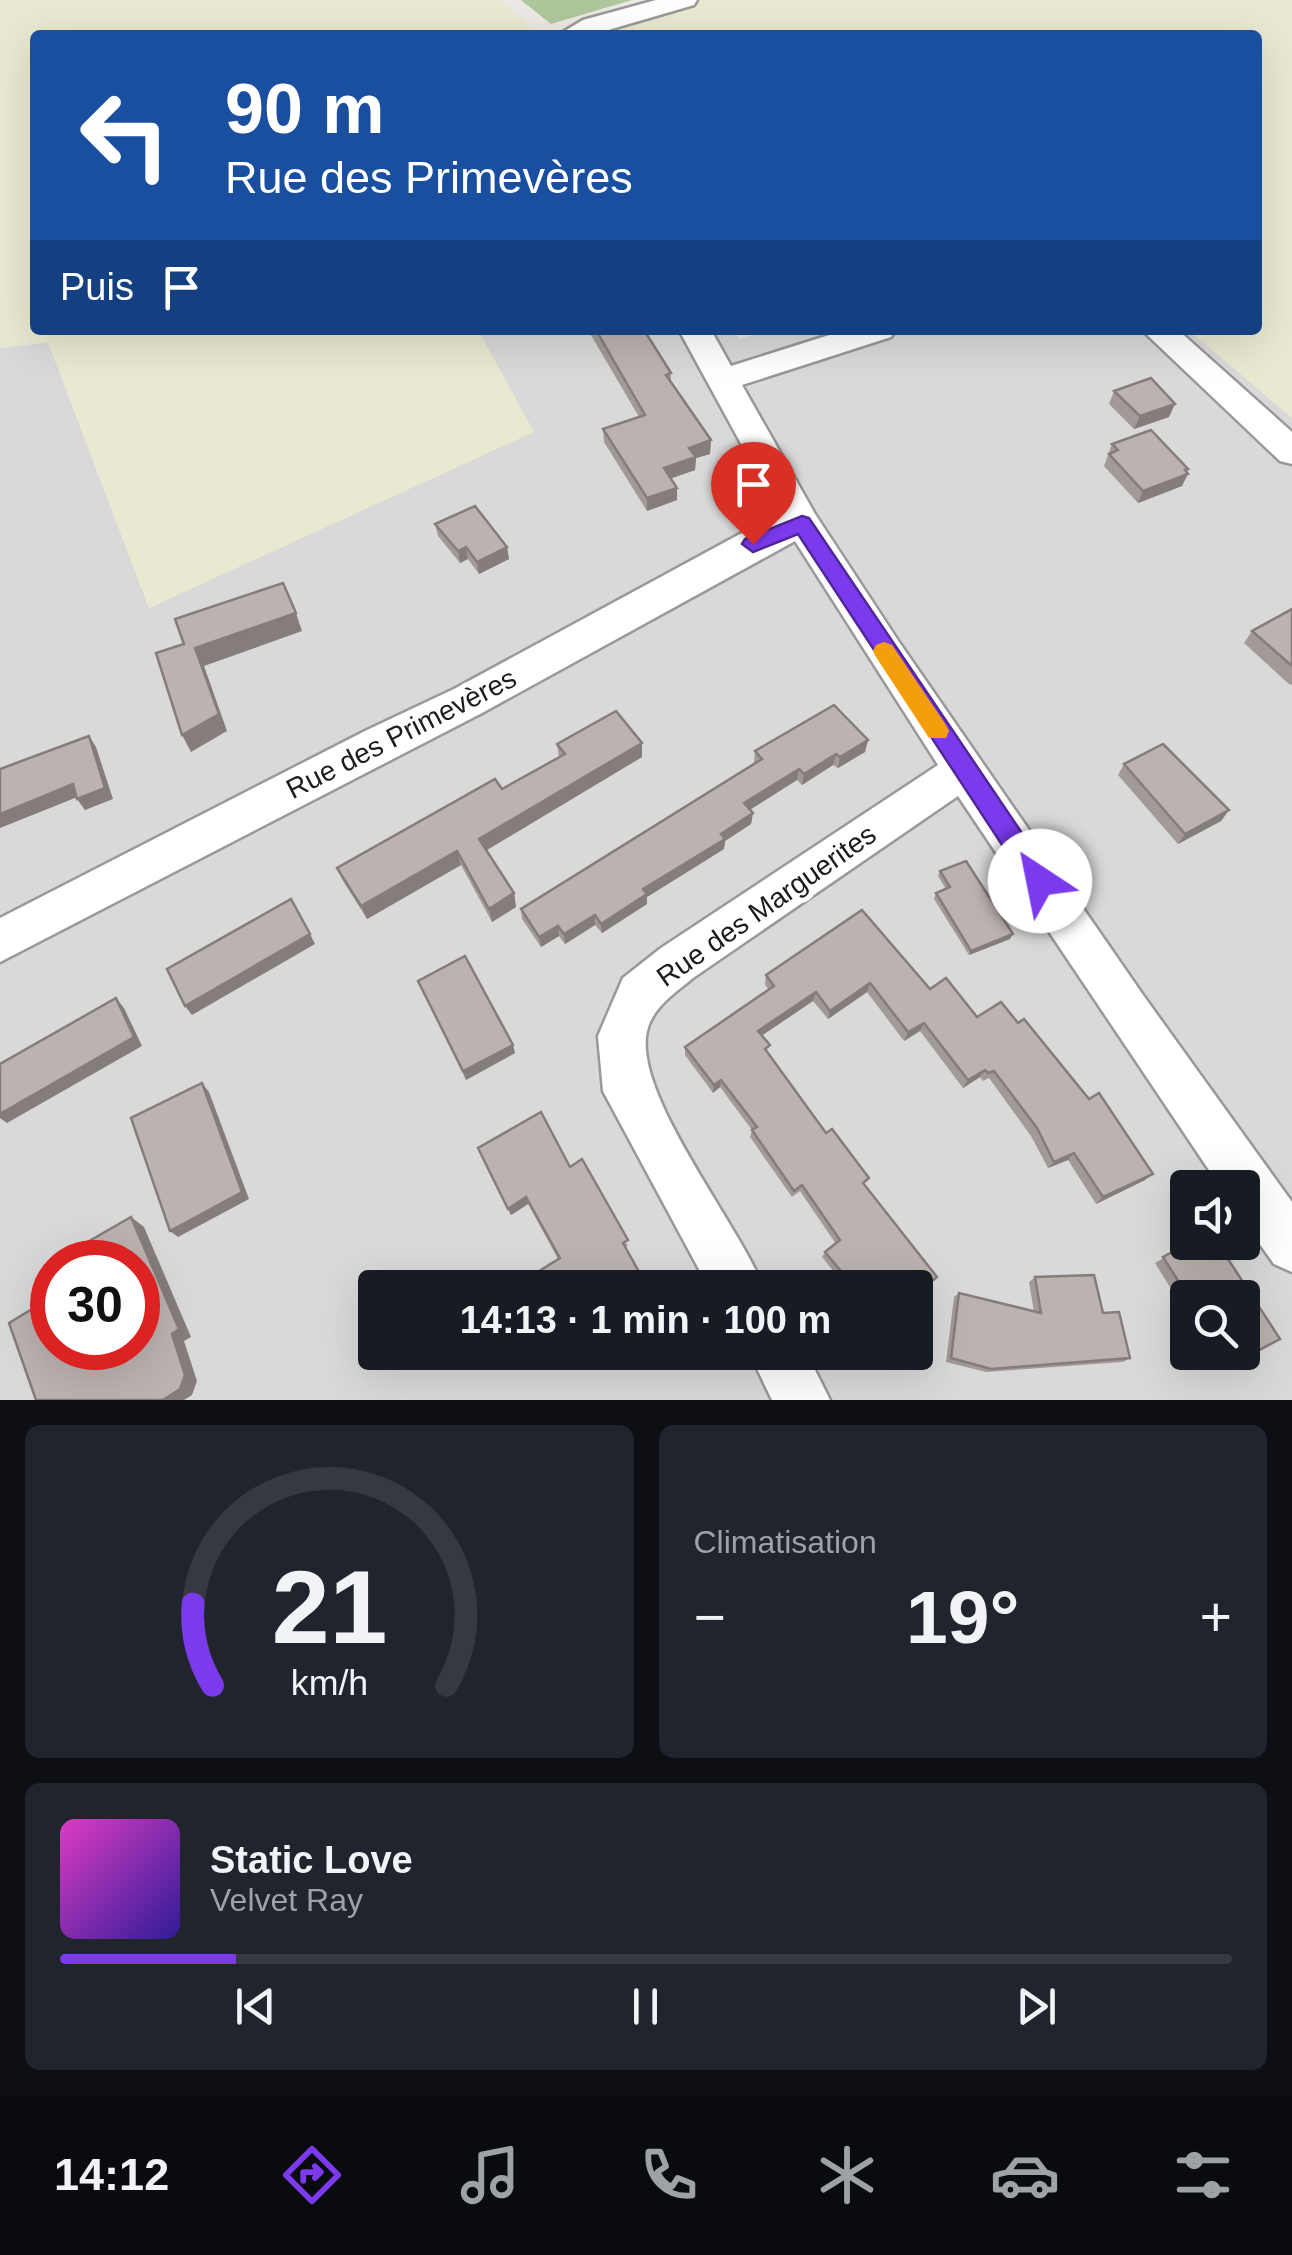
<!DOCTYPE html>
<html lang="fr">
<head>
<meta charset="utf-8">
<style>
	:root { --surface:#171b24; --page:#20242c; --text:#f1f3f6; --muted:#9ea1a6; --line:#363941; --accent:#7c3aed }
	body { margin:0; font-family:Arial,sans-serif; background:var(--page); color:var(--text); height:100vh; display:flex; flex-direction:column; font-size:38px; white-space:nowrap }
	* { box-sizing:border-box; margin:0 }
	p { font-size:32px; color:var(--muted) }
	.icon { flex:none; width:55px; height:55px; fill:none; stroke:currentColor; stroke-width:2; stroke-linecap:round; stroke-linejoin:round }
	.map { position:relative; height:1400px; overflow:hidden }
	.sheet { display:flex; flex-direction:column; gap:25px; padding:25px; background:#0d0f14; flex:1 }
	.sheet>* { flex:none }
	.hud { position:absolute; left:30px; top:30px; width:1232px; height:305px; border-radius:10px; box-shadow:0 10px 40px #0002; background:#1a4fa0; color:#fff; overflow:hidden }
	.tools { position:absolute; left:1170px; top:1170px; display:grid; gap:20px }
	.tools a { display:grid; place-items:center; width:90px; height:90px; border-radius:10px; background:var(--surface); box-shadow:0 10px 40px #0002; font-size:50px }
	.speed { position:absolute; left:30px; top:1240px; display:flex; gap:20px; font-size:50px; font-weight:700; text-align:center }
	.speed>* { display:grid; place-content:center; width:130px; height:130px; border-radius:50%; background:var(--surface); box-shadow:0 10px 40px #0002; line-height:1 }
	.speed .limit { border:15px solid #d22; background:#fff; color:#111 }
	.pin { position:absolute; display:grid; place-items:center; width:85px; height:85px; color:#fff; margin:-102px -42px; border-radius:50% 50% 50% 0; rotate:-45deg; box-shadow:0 0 10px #0007 }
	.pin .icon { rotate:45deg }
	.me { position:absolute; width:110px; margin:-55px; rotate:326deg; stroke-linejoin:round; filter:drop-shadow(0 0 8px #0008) }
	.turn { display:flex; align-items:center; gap:35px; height:210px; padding:0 30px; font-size:45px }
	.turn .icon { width:130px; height:130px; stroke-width:2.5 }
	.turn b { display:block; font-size:70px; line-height:85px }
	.then { display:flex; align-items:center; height:95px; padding:0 30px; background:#0003; gap:20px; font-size:38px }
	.big { font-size:75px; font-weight:800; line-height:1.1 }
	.sheet .card { flex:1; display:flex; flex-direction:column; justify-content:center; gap:15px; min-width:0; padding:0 35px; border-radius:15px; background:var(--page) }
	.sheet .dial { align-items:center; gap:0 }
	.dial svg { height:260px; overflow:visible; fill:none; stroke:var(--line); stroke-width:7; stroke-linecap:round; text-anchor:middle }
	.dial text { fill:var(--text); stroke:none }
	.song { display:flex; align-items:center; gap:30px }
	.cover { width:120px; height:120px; border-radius:15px; background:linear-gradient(135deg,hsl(310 70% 55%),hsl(250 70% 35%)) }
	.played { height:10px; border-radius:5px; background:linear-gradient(90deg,var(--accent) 15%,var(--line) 15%) }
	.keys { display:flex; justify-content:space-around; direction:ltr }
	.heat { display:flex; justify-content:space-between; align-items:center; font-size:55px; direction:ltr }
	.sheet .tiles { flex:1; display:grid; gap:25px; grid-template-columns:1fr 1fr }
	.card:last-child { grid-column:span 2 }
	.trip { position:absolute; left:358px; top:1270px; width:575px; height:100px; border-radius:10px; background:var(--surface); box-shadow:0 10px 40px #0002; font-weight:800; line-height:100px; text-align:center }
	.dock { display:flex; height:160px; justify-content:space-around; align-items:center; background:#090b0e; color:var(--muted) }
	.dock .icon { width:70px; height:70px }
	.dock .current { color:var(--accent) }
	.dock b { font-size:45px; color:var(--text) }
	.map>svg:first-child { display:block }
	.residential { fill:#dad9d9; fill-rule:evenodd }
	.farmland { fill:#e9e8d0 }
	.forest { fill:#aec79c }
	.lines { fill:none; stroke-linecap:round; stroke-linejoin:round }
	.minor-casing { stroke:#999; stroke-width:5 }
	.minor { fill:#fff; fill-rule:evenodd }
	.wall { fill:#a29a97 }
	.shaded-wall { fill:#847d7b }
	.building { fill:#bcb3b0; stroke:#847d7b; stroke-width:2.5 }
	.route { fill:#7c3aed; stroke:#51269a; stroke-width:2.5 }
	.slow { fill:#f59e0b }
	.labels { text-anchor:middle; stroke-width:10; stroke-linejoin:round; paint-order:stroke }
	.street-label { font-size:28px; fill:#1c1c1c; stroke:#fff }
</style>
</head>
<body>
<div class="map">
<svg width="1292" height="1400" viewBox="0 0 1292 1400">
	<rect width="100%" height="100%" fill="#ece8e3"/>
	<path class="residential" d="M478 330H734L740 339 770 330H1189L1292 418V1400H0V348L48 342 149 608 533 431ZM1188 1188H1242V1242H1188ZM52 1262H138V1348H52ZM375 1288H915V1352H375ZM1188 1298H1242V1352H1188Z"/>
	<g class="farmland">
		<polygon points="0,0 500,0 540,35 35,35 35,330 478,330 534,432 149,608 48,342 0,348"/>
		<polygon points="676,0 1292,0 1292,418 1189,330 1258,330 1258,35 563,35"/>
	</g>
	<polygon class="forest" points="521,0 632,0 551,24"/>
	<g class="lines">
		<defs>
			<g id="minor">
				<polygon points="656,0 697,0 694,5 591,35 558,35 583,20"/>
				<path d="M679 330H711L731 366 845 330H896L891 337 742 385 815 514 899 642 1143 995 1292 1202V1272L1274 1264 1242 1219V1188H1221L958 796 693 978C674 994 649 1009 646 1037 639 1101 737 1222 764 1288H709L603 1091 598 1036 623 978 661 948 938 765 795 541 482 713 0 962V918L365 731 454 689 740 534 781 517Z"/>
				<polygon points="1142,330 1178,330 1292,432 1292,464 1280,461"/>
				<polygon points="749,1352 806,1352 830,1400 772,1400"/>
			</g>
		</defs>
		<use href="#minor" class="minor-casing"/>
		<use href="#minor" class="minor"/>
	</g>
	<g class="wall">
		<polygon points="588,330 644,330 671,373 671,382 711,440 710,454 696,458 695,470 671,478 677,500 647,511 604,442 603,429 639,417"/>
		<polygon points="1114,391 1169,417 1134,429 1109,404"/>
		<polygon points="1112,444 1188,469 1182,486 1138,503 1104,466"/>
		<polygon points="435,524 507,547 509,559 479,574 468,559 460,563 438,536"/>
		<polygon points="1292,609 1292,684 1290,685 1244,643 1252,631"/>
		<polygon points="868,740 865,752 838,768 833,765 802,785 797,780 750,810 753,813 751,824 725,841 724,849 647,897 647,904 602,933 595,925 565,944 559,936 541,947 522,919 521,909 754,764 755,751"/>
		<polygon points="642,743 642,757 486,850 514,893 516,907 492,922 461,865 367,919 343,881 337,868 502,789 559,758 557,744"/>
		<polygon points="1124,764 1229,810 1221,821 1178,844 1118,775"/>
		<polygon points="940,871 1010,939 969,955 934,899 936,893 946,889 938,876"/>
		<polygon points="766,975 930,989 977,1017 1145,1180 1096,1204 1068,1160 1048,1168 1031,1136 989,1078 983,1081 980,1077 963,1088 920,1031 904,1041 867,992 828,1019 813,1001 762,1035 768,1054 865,1185 937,1277 932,1282 915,1288 847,1288 822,1257 825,1252 836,1244 800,1191 792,1197 750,1137 752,1130 720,1087 713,1093 685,1055 685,1047 768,989 765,984"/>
		<polygon points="418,981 515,1053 466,1080"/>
		<polygon points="478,1148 570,1167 628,1246 558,1259 528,1204 511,1215"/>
		<polygon points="1191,1242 1217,1242 1280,1339 1221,1370 1210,1352 1242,1352 1242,1298 1188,1298 1188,1316 1155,1263"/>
		<polygon points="1035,1277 1103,1313 1130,1358 1123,1362 986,1372 946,1362 954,1297 959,1293 1034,1312 1029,1282"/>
	</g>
	<g class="shaded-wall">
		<polygon points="1175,404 1169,417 1134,429 1140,416"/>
		<polygon points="711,440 710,454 696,458 695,470 664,481 664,468 689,448"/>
		<polygon points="1188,469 1185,475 1188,474 1182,486 1138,503 1143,491"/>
		<polygon points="677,488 677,500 647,511 647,498"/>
		<polygon points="466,547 468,559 460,563 458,551"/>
		<polygon points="507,547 509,559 479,574 477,562"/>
		<polygon points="296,613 302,631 204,666 227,731 191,752 182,735 195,648"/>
		<polygon points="89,736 96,747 113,799 85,810 77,799"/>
		<polygon points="868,740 865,752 838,768 840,757"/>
		<polygon points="642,743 642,757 482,853 479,839"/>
		<polygon points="836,754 833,765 802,785 804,774"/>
		<polygon points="799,769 797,780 743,814 744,803"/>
		<polygon points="73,784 80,796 0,828 0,814"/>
		<polygon points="1229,810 1221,821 1178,844 1185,834"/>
		<polygon points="753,813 751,824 725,841 724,849 647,897 647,904 602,933 601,924 643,889"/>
		<polygon points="457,851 461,865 367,919 361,906"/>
		<polygon points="514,893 516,907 492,922 489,909"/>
		<polygon points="595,915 595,925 565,944 564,934"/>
		<polygon points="558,926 559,936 541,947 539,937"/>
		<polygon points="310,934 315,944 192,1015 185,1006"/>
		<polygon points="1013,934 1010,939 969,955 971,951"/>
		<polygon points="870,983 867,992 828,1019 830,1011"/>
		<polygon points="816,992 813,1001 757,1039 758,1031"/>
		<polygon points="116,998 124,1008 142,1046 7,1123 0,1118 0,1114"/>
		<polygon points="924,1023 920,1031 904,1041 908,1032"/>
		<polygon points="513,1045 515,1053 466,1080 463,1071"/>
		<polygon points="985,1070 980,1077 963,1088 968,1080"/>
		<polygon points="721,1080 720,1087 713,1093 714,1085"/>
		<polygon points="202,1083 209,1092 249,1199 178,1237 170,1231"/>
		<polygon points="1074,1153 1068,1160 1048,1168 1054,1162"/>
		<polygon points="1153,1174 1145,1180 1096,1204 1103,1197"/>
		<polygon points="526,1197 528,1204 511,1215 508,1209"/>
		<polygon points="131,1217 144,1227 191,1337 184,1341 197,1381 192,1395 184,1400 163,1400"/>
		<polygon points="578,1352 586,1352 572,1361 571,1357"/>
	</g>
	<g class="building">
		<polygon points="596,330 644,330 671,373 666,375 711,440 689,448 696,457 664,468 677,488 647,498 603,429 645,415"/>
		<polygon points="1151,378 1175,404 1140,416 1114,391"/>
		<polygon points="1151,430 1188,469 1185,470 1188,474 1143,491 1109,454 1118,450 1112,444"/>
		<polygon points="475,506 507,547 477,562 466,547 458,551 435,524"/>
		<polygon points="283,583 296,613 195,648 219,714 182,735 156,653 184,644 175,619"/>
		<polygon points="1292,609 1292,666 1252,631"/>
		<polygon points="834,705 868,740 840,757 836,754 804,774 799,769 744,803 753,813 721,834 725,839 643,889 647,894 601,924 595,915 564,934 558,926 539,937 521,909 762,759 755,751"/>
		<polygon points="616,711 642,743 479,839 514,893 489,909 457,851 361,906 337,868 495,779 502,789 565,754 557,744"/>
		<polygon points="89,736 105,788 77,799 73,784 0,814 0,769"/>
		<polygon points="1163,744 1229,810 1185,834 1124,764"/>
		<polygon points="966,861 1013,934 971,951 936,893 950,887 940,871"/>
		<polygon points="291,899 310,934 185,1006 167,969"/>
		<polygon points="862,910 930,989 946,978 977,1017 1001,1002 1018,1023 1024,1019 1089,1099 1099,1093 1153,1174 1103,1197 1074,1153 1054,1162 1037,1128 994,1071 988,1073 985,1070 968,1080 924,1023 908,1032 870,983 830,1011 816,992 758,1031 770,1045 765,1049 826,1133 832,1129 869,1178 863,1183 937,1277 915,1294 915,1288 855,1288 825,1252 840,1240 802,1185 794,1191 752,1130 757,1127 721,1080 714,1085 685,1047 774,986 766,975"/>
		<polygon points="465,956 513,1045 463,1071 418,981"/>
		<polygon points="116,998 134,1037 0,1114 0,1064"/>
		<polygon points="202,1083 242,1192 170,1231 131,1118"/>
		<polygon points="541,1112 570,1167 582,1159 628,1240 623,1243 648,1288 512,1288 560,1258 526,1197 508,1209 478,1148"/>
		<polygon points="131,1217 179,1329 172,1334 185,1375 180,1389 163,1400 36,1400 9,1323 52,1297 52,1348 138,1348 138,1262 90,1262 84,1244"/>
		<polygon points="1191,1242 1217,1242 1280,1339 1231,1365 1223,1352 1242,1352 1242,1298 1189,1298 1163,1257"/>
		<polygon points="1094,1275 1103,1313 1119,1312 1130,1358 991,1369 951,1358 959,1293 1041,1313 1035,1277"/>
	</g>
	<polygon class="route" points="802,516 809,518 1049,873 1052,881 1049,889 1040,892 1031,889 798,534 753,552 742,544 745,539"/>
	<polygon class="slow" points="884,642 892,645 946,725 949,731 946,738 929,738 876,657 873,651 876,645"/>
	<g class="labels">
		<g class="street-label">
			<text transform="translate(401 733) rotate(-27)" y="10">Rue des Primevères</text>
			<text transform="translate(766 905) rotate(-35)" y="10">Rue des Marguerites</text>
		</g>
	</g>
</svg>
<div class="tools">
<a><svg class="icon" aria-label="sound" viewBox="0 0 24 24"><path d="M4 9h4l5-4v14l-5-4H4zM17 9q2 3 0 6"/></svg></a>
<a><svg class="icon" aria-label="search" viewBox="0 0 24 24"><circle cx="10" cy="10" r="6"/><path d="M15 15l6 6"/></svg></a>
</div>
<div class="speed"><div class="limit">30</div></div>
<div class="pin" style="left:753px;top:544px;background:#d93025"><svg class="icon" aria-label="arrive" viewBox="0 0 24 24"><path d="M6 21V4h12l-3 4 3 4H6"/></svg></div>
<svg class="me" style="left:1040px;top:881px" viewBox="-20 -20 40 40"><circle r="19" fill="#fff"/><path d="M0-13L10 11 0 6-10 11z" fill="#7c3aed"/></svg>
<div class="trip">14:13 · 1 min · 100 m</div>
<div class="hud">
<div class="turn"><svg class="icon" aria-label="left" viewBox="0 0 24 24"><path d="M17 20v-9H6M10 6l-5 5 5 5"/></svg><div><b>90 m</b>Rue des Primevères</div></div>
<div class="then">Puis<svg class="icon" aria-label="arrive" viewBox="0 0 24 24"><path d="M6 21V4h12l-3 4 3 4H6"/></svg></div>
</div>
</div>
<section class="sheet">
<div class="tiles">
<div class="card dial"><svg viewBox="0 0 100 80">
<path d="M14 69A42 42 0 1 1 86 69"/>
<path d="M14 69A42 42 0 0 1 8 44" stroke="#7c3aed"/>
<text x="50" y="56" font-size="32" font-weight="700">21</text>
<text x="50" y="72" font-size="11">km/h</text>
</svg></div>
<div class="card"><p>Climatisation</p>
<div class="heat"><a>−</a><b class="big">19°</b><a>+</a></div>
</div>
<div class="card">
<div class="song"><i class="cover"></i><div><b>Static Love</b><p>Velvet Ray</p></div></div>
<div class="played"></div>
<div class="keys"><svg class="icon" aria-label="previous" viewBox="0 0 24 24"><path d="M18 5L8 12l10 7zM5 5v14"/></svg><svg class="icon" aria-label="pause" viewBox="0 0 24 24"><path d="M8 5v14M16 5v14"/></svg><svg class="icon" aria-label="next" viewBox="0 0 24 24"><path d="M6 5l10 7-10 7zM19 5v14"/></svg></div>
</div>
</div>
</section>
<nav class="dock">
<b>14:12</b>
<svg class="icon current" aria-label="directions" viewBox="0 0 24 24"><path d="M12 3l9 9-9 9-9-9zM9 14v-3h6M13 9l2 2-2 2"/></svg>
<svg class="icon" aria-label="music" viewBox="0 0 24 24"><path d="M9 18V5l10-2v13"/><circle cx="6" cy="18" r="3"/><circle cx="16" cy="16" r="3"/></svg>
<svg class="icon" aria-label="phone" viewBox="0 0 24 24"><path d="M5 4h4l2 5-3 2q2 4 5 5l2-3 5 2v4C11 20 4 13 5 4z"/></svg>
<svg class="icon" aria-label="climate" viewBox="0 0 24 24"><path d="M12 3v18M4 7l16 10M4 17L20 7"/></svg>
<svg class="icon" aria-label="car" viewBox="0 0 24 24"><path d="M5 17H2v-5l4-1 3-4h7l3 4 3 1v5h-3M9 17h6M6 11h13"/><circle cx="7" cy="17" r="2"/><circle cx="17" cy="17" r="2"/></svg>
<svg class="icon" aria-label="filters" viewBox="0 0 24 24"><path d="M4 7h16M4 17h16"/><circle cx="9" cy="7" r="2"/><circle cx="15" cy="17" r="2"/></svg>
</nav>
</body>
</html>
